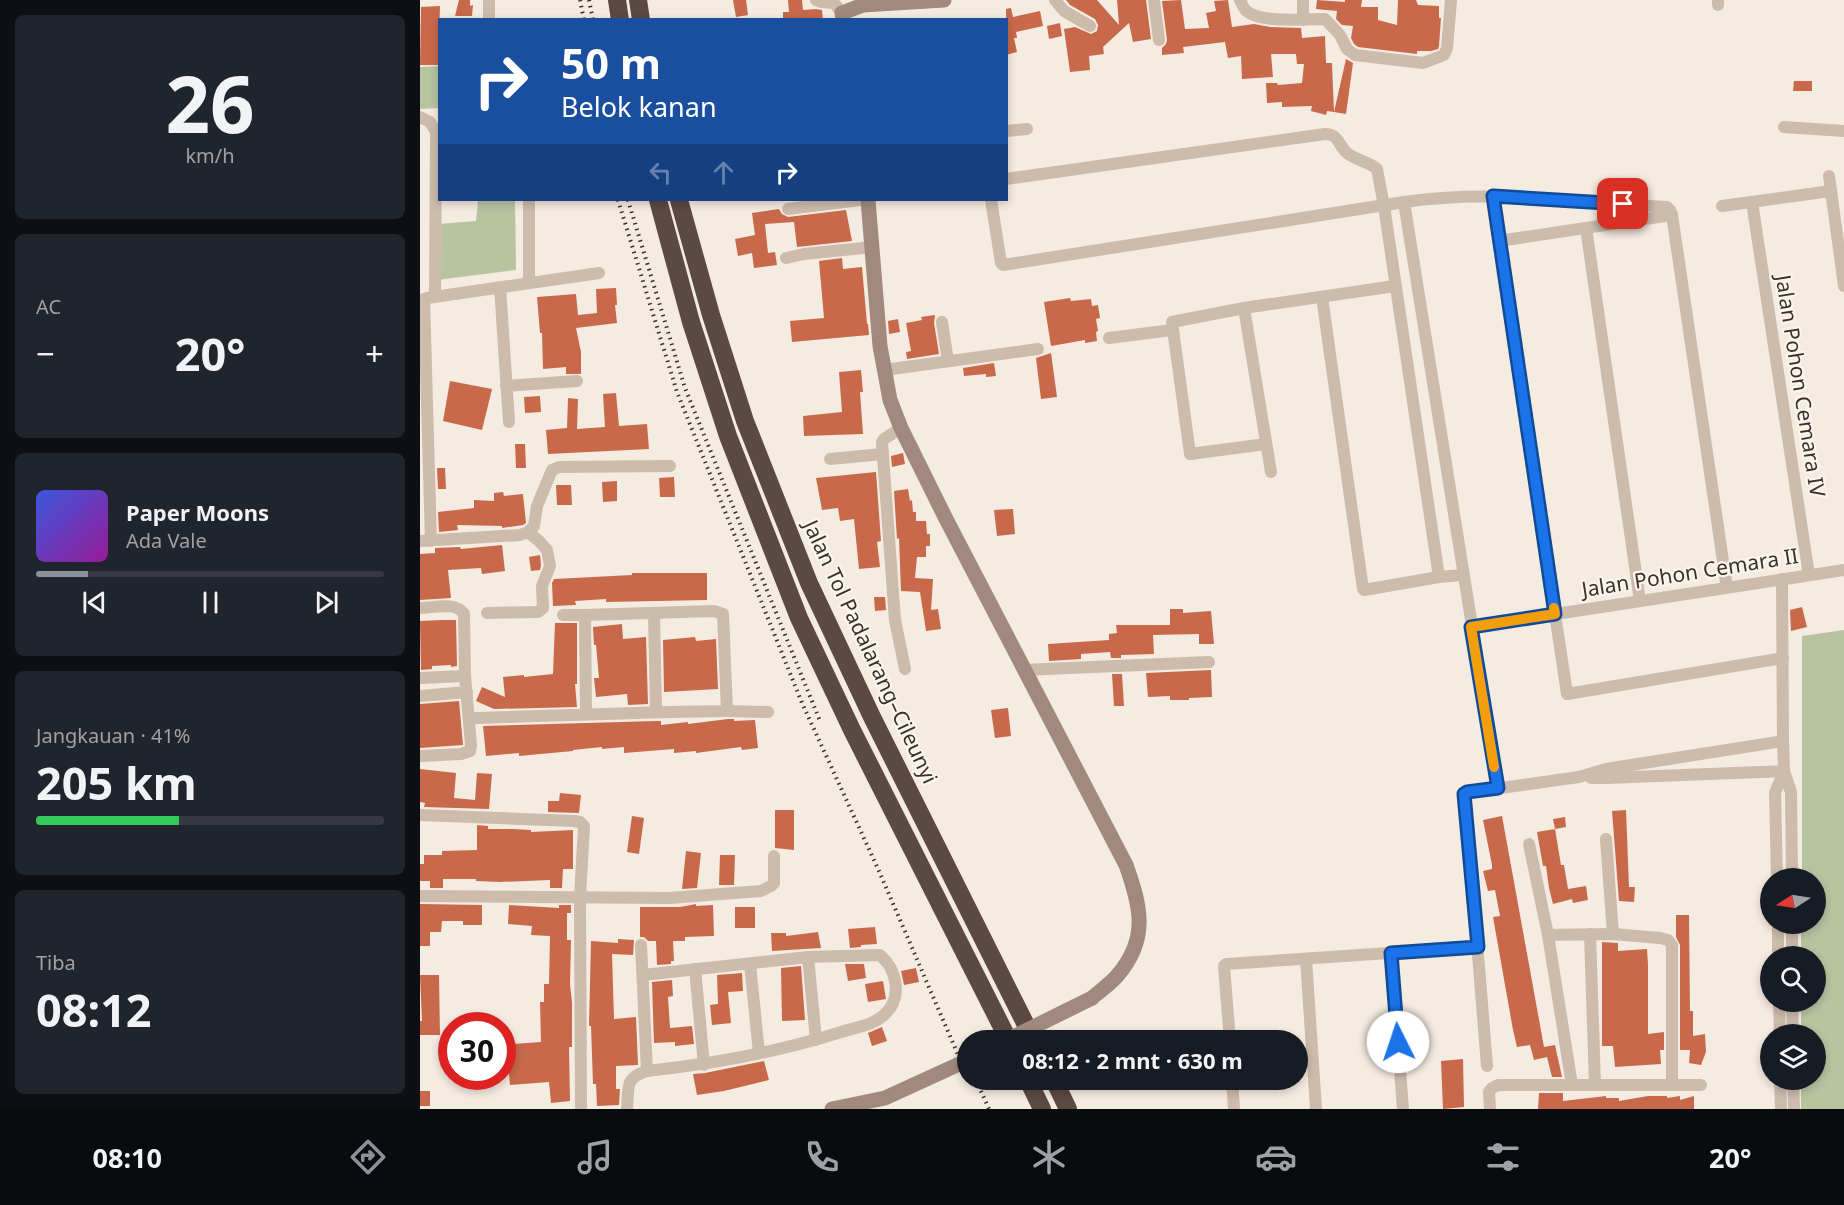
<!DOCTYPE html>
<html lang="id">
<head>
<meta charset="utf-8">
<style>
	:root { --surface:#171b24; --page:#20242c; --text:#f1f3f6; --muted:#9ea1a6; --line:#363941; --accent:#8c9099 }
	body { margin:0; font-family:"Noto Sans",sans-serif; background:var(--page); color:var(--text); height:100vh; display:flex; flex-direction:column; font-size:22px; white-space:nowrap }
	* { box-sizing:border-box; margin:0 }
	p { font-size:20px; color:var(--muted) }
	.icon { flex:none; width:33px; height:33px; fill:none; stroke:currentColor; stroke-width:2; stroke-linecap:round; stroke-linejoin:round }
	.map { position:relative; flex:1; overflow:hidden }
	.panel { display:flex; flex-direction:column; gap:15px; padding:15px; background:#0d0f14; width:420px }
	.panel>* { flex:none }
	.top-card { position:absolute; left:18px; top:18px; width:570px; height:183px; border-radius:0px; box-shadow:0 3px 9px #0003; background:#1a4fa0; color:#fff; overflow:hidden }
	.needle { width:39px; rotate:258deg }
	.fabs { position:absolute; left:1340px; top:868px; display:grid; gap:12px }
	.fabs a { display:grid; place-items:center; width:66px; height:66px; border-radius:50%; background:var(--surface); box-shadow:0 3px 9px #0003; font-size:30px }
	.speed { position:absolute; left:18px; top:1012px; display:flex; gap:12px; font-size:30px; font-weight:700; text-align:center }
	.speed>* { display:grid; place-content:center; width:78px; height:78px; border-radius:50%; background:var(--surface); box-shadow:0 3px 9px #0003; line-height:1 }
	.speed .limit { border:9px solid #d22; background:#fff; color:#111 }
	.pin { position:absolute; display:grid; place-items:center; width:51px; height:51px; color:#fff; margin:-26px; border-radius:12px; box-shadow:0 3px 9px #0006 }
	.me { position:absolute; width:66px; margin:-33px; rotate:356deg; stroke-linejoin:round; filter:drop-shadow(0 0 4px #0008) }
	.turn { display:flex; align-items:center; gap:21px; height:126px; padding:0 24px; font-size:27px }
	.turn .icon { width:78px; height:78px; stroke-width:2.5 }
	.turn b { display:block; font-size:42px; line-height:51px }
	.lanes { display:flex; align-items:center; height:57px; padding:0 24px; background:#0003; justify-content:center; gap:30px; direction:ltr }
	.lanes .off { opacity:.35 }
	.big { font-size:45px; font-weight:700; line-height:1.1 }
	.panel .widget { flex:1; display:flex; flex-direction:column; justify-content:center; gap:9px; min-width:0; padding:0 21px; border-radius:9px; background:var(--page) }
	.panel .dial { align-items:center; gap:0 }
	.dial b { font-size:78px; line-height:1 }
	.song { display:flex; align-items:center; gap:18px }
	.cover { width:72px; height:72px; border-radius:9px; background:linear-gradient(135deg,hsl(230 70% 55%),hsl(300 70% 35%)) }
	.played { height:6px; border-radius:3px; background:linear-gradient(90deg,var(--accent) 15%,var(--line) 15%) }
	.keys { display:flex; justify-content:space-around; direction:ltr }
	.heat { display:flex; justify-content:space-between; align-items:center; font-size:33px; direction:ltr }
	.charge { height:9px; border-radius:4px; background:linear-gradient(90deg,#34c759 41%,var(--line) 0) }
	.trip { position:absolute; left:537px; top:1030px; width:351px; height:60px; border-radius:30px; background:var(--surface); box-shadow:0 3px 9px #0003; font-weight:700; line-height:60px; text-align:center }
	.tab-bar { display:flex; height:96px; justify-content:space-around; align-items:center; background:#090b0e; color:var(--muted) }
	.tab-bar .icon { width:42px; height:42px }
	.tab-bar .selected { color:var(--accent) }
	.tab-bar b { font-size:27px; color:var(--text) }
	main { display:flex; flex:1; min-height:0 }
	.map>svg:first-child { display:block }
	.green { fill:#b8c4a0 }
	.building { fill:#c8694b }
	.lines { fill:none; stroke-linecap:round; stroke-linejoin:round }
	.street { stroke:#cdbbac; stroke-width:12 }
	.secondary { stroke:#a18a7d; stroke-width:15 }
	.highway { stroke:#5c4a42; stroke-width:18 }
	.rail { stroke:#3b302b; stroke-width:4; stroke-dasharray:1.5 4.5; stroke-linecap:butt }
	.secondary-bridge { stroke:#a18a7d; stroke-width:15 }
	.route-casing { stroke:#114b97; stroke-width:15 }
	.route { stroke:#1a73e8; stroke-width:10 }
	.slow { stroke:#f59e0b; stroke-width:10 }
	.labels { text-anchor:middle; stroke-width:4.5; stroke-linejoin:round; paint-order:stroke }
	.street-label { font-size:21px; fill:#3b302b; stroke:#fbf5ee }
</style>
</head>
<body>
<main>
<section class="panel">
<div class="widget dial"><b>26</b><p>km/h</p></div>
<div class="widget"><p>AC</p>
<div class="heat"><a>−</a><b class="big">20°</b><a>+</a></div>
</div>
<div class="widget">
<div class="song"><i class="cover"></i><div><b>Paper Moons</b><p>Ada Vale</p></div></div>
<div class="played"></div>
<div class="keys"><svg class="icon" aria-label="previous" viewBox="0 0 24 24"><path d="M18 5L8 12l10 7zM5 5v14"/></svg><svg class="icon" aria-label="pause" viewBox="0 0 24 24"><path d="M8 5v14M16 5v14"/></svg><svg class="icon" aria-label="next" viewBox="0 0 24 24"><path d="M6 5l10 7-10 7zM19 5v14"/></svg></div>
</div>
<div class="widget"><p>Jangkauan · 41%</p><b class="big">205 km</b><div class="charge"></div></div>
<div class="widget"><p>Tiba</p><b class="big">08:12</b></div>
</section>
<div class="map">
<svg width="1424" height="1109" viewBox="0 0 1424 1109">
	<rect width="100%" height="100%" fill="#f4ebe1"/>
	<g class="green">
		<polygon points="19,66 19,108 0,109 0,67"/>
		<polygon points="58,200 95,200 96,270 17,280 18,224 56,221"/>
		<polygon points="1424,630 1424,1109 1381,1109 1381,1080 1395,1080 1395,1035 1381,1035 1381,1002 1395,1002 1395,957 1381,957 1381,924 1395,924 1395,879 1382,879 1382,636"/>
	</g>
	<g class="building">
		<polygon points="39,0 50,0 50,6 53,5 52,16 35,16"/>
		<polygon points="313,0 326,0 328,15 316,17"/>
		<polygon points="368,0 382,0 383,10 396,9 402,10 403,20 363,20 363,12 369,12"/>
		<polygon points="646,0 677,0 699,25 697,0 726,0 731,39 713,42 709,23 683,47 684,54 669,56 670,70 650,72 644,29 655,27 671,34 677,31 678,25 675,19 650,5"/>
		<polygon points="761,0 765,29 789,28 786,13 796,11 794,1 808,0 812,27 834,24 850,27 881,28 882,38 905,36 906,63 912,63 914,112 907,111 906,115 891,111 892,106 862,107 862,102 847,103 846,83 857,83 858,85 882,83 884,64 877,64 876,54 851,54 853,77 822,79 821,56 808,58 805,42 763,47 764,53 742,55 742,48 746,44 747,40 742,1"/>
		<polygon points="897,0 925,2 925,0 942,0 941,7 958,7 958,20 977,25 978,0 996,0 998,5 1019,6 1019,18 1021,18 1019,46 1018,49 1011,51 997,51 997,54 938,47 934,44 931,38 933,26 922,25 916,19 917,11 896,9"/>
		<polygon points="20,6 18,65 0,65 1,7"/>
		<polygon points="591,8 593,17 620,11 623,26 596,32 597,38 594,38 597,52 586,55 586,9"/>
		<polygon points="640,23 642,36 629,39 627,26"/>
		<polygon points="926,59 933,63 926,114 914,112"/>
		<polygon points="1374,81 1392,81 1392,91 1373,91"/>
		<polygon points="359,209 362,214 368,217 426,210 432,241 377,247 374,222 345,224 348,253 355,252 357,265 334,268 332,253 318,256 315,239 335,235 332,213"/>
		<polygon points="422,258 423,269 442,267 447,324 448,324 449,335 372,342 370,321 404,318 399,261"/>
		<polygon points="196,288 197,305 195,305 197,323 156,328 161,352 161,374 146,374 146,367 123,369 122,333 120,333 117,297 156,294 158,315 177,313 176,289"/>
		<polygon points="650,298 651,301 671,299 672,306 678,305 680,318 676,319 678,331 676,332 677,341 665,343 665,340 631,346 624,302"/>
		<polygon points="515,315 514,323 519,354 487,359 486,352 491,351 486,323 502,320 501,317"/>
		<polygon points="478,319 480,332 469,334 468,321"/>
		<polygon points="631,353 637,397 621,399 616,358"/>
		<polygon points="574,363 576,376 566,377 566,374 544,376 543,368"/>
		<polygon points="441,370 443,392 440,392 443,434 384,436 383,416 422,412 419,372"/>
		<polygon points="30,381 72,389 62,430 23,421"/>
		<polygon points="196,393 199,426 227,424 229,449 128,454 126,430 147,428 148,398 158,399 157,429 185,427 183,394"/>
		<polygon points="120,396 121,412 105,413 104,397"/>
		<polygon points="95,444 105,444 106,468 96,468"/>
		<polygon points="483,453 485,464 472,467 471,456"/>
		<polygon points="17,468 25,468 26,489 18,489"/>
		<polygon points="456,472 461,541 457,542 460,567 439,569 434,519 420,521 418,508 402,510 396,478"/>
		<polygon points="254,477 255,497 240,497 239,478"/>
		<polygon points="197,481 197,501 183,502 182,482"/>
		<polygon points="136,485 151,485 152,505 137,505"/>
		<polygon points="488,489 490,501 492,500 493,512 496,512 496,521 506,521 507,534 510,534 510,546 506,546 506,557 497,557 495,578 513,579 511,610 518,609 521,629 506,631 500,592 481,591 479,538 477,539 474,491"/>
		<polygon points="83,492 84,496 103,494 106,523 103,525 82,528 82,526 37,525 38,530 19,532 18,512 54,508 54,500 74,501 74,493"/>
		<polygon points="593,509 595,534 577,536 574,510"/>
		<polygon points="82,545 85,571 62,574 61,568 28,570 31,598 0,600 0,554 15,553 15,548 40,547 41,549"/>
		<polygon points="120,555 121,565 120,570 111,571 109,557"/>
		<polygon points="212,573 287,573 287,600 186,602 186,599 155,601 156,605 133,606 132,583 134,579 212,575"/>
		<polygon points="454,597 465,597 466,610 455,611"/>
		<polygon points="1382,607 1387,627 1371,631 1370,610"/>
		<polygon points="750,609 763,609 763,613 791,611 794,644 779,644 779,634 733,635 734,654 701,655 701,658 691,658 690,652 661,654 661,659 629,661 628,644 689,640 689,634 697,633 696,625 750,625"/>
		<polygon points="22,620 36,620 37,666 31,667 31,665 12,666 12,669 1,670 0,621"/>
		<polygon points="135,623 157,623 157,684 155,684 157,707 74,709 56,701 62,687 85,697 83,677 104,675 104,677 133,674"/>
		<polygon points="202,624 203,639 226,637 228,704 208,705 207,694 176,697 174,678 179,678 176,645 174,645 173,627"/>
		<polygon points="275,637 276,641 296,639 298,689 244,692 243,640"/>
		<polygon points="791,670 792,697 769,698 769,700 750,700 750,696 728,697 726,673"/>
		<polygon points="692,674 702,674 704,706 694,706"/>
		<polygon points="39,701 43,745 0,748 0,704"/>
		<polygon points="588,708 591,736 575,738 571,710"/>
		<polygon points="308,719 314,719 314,721 335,720 338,748 322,750 321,747 276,753 276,751 254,753 254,749 204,753 204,747 182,749 182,747 153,750 153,751 99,756 99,753 66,756 63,726 236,721 241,721 241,725 268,722 268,724"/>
		<polygon points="0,769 36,773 34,798 55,800 57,773 72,774 69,809 4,807 5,803 0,802"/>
		<polygon points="140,793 161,795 159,813 128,812 128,801 139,801"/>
		<polygon points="355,810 374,810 374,850 355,848"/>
		<polygon points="1206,810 1209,887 1215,887 1214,902 1199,901 1192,811"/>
		<polygon points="212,816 224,818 219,854 207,852"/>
		<polygon points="1082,816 1124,1047 1135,1045 1142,1077 1132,1077 1127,1057 1114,1060 1110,1045 1097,1047 1093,1030 1073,917 1080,916 1079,911 1075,890 1068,891 1063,871 1072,869 1072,865 1063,820"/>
		<polygon points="1145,817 1146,827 1135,829 1133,819"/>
		<polygon points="57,825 68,826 68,829 93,829 111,830 111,832 153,830 153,869 143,869 142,888 130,888 130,880 80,882 56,881 56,879 23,879 23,888 10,888 10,881 0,881 0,864 4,864 4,855 22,855 22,851 57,850"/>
		<polygon points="1135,829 1141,865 1144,865 1148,889 1166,886 1168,900 1153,903 1152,899 1133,904 1129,888 1126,866 1123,866 1117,832"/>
		<polygon points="266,851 281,853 277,888 262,889"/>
		<polygon points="300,855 315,855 314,885 299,885"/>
		<polygon points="0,904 62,905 62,925 43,925 43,921 22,921 21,932 10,932 10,946 0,946"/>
		<polygon points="276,904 276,906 293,905 294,936 265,937 265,941 253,941 254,961 251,961 251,964 237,965 236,941 228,941 224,937 220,937 220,907 260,907"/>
		<polygon points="89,905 139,908 139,905 151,905 151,913 147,913 147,940 151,940 150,984 152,1003 152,1047 149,1047 150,1101 131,1103 129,1082 90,1085 88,1063 94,1063 93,1044 121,1042 120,1002 124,1002 124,984 129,984 130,936 111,935 112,926 88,924"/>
		<rect x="315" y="907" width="20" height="21"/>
		<polygon points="1256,915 1269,915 1270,1011 1273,1011 1273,1036 1285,1034 1286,1052 1281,1065 1269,1063 1270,1050 1260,1050 1260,945 1256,937"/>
		<polygon points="455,927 457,944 441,945 441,947 430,948 428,929"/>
		<polygon points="398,932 401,948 352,951 351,933 366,933 366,936"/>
		<polygon points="198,939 214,940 213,955 192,954 194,1019 216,1017 218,1065 196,1066 196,1089 200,1089 199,1105 177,1106 176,1084 173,1084 171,1026 169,1026 171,941 198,943"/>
		<polygon points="1182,942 1198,943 1198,951 1227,949 1228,965 1228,1034 1244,1032 1244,1050 1240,1050 1241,1064 1195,1067 1193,1046 1182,1046"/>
		<polygon points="425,964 444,964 446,978 428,981"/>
		<polygon points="381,966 385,1020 362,1021 361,968"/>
		<polygon points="496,968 499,982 484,985 481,971"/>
		<polygon points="322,973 323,991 308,992 311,1023 292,1025 290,1005 298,1004 297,975"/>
		<polygon points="0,975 19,975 20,1035 0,1035 0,1021 2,1021"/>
		<polygon points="252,980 253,996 248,997 250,1028 272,1026 274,1044 255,1046 255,1042 234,1043 232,982"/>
		<polygon points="463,981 466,999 448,1002 445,984"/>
		<polygon points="462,1027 467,1041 452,1046 448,1033"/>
		<polygon points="1043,1059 1044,1107 1023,1109 1021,1061"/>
		<polygon points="344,1061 349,1080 304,1091 277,1095 273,1074 285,1073"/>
		<rect x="0" y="1091" width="10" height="15"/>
		<polygon points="1119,1093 1143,1093 1143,1101 1186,1096 1186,1098 1199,1098 1199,1101 1228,1096 1247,1096 1247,1098 1260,1096 1260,1100 1274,1096 1274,1109 1118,1109"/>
	</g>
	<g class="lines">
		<g class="street">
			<polyline points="69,0 69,20"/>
			<polyline points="396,0 401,2 414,3 422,13"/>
			<polyline points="635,0 644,11 670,26"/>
			<polyline points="734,0 739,40"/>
			<path d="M820 0C822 4 824 10 828 12 842 23 887 19 905 19L920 35 927 49 935 55 1003 63 1024 55 1027 48 1031 0"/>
			<polyline points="1298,0 1298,5"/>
			<polyline points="883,20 883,0"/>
			<polyline points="0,117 10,122 16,132 15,297"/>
			<polyline points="1364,127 1424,131"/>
			<polyline points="586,131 607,129"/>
			<polyline points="1409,176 1424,286"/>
			<path d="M586 179 905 134C918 134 918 144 926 152 934 160 948 161 957 169L964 206 1019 577"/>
			<polyline points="1073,196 1147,694 1363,658"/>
			<polyline points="109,200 109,283"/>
			<polyline points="571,200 581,263 583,265 984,202"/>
			<polyline points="1332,202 1389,575"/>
			<polyline points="1302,206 1411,191"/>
			<polyline points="368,209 440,200"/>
			<polyline points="1252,215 1307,588"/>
			<polyline points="1166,228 1220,601"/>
			<polyline points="366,258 384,254 453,247"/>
			<polyline points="80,287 89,422"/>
			<polyline points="902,297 943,589 944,590 1019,577 1042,575"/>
			<polyline points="7,298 179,273"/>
			<polyline points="4,299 11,541"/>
			<polyline points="824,308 851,472"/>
			<polyline points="522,322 528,361"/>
			<polyline points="689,338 752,330"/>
			<polyline points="464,370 618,349"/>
			<polyline points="86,386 157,381"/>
			<polyline points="481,428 464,439 462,442 475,620 485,669"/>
			<polyline points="846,444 770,454 752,322 824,308 975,286"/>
			<polyline points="410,459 463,454"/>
			<polyline points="0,541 100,535 108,532 114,526 117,506 132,470 139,467 250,466"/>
			<polyline points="1362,579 1363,741 1364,771 1371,792 1372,879"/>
			<path d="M0 608C13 608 36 601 44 614L45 676 51 745 50 751 41 754 0 756"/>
			<polyline points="67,613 118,612 123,608 122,586 130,566 127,550 119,541 108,532"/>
			<polyline points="234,613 236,711"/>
			<polyline points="143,615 165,615"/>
			<polyline points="1051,627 1424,570"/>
			<polyline points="603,670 789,662"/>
			<polyline points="0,678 45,676"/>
			<polyline points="0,696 47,692"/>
			<polyline points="307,711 348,712"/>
			<path d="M49 718C135 716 221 712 307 711L303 614 294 611 165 615 166 715"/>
			<polyline points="1171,778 1186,778 1364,771"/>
			<path d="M1078 788 984 202C1067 189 1163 202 1247 207L1250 210 1252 215 1079 241"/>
			<polyline points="0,815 154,821 160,822 164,826 160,897 161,1109"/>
			<polyline points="1186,839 1193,934"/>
			<polyline points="1109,844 1128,935 1152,1085"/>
			<polyline points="1357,879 1355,793 1364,771"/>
			<polyline points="0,896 249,898 341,891 351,886 354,883 354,856"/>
			<polyline points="1358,924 1358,957"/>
			<polyline points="1372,924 1372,957"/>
			<polyline points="1170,934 1175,1085"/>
			<polyline points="1128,935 1193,934 1240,938 1248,940 1252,945 1252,1085"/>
			<polyline points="971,953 983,1109"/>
			<polyline points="388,957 396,1040"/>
			<polyline points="886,959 896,1109"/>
			<polyline points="330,964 339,1053"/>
			<polyline points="275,969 284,1065"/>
			<path d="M223 975 388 957 460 955C464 959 469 964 471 969 478 983 478 1001 467 1012 456 1025 437 1027 421 1032 358 1052 293 1064 227 1071"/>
			<polyline points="1359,1002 1360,1035"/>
			<polyline points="1372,1002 1373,1035"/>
			<polyline points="810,1041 804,966 806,964 1058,947"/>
			<polyline points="1067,1066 1045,793 1159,777 1186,769 1363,741"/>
			<polyline points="812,1080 814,1109"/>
			<polyline points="1360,1080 1361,1109"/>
			<polyline points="1373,1080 1374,1109"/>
			<path d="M207 1109C209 1088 204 1078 227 1071L221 945"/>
			<polyline points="1070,1109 1069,1092 1072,1088 1078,1085 1281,1085"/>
		</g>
		<g class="secondary">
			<polyline points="423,20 422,13 443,5 524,0"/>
			<path d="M448 200 460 346 470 400 481 428 525 517 706 865C721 907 729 939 697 976 690 984 680 991 672 998"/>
			<polyline points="412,1109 465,1098 548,1060"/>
		</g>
		<g class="highway">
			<polyline points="197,0 200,20"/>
			<polyline points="218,0 221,20"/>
			<polyline points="238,200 271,322 308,436 379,618 432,730 589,1041"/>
			<polyline points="259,200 291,315 325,421 389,583 452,717 614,1041"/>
			<polyline points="608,1080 622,1109"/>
			<polyline points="634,1080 648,1109"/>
		</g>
		<g class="rail">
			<polyline points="160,0 164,20"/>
			<polyline points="169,0 173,20"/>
			<polyline points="198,200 257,392 382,703 459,871 548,1078"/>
			<polyline points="208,200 265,388 400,721"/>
			<polyline points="556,1080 569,1109"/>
		</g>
		<polyline class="secondary-bridge" points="585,1041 672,998"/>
	</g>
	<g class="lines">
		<defs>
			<polyline id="route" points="978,1042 971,953 1058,947 1044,794 1047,792 1078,788 1051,627 1135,614 1073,196 1203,204"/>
		</defs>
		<use href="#route" class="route-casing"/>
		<use href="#route" class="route"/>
		<polyline class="slow" points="1074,767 1051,627 1135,614 1134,608"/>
	</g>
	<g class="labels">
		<g class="street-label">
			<text transform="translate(1380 386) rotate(81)" y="7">Jalan Pohon Cemara IV</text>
			<text transform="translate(1270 573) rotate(-9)" y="7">Jalan Pohon Cemara II</text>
			<text transform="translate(450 652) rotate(65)" y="7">Jalan Tol Padalarang–Cileunyi</text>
		</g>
	</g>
</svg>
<div class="fabs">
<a><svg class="needle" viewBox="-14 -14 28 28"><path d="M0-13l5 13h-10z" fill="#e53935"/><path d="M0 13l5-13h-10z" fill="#9ea1a6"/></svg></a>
<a><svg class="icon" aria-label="search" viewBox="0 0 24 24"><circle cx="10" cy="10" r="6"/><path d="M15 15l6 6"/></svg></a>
<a><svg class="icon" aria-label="layers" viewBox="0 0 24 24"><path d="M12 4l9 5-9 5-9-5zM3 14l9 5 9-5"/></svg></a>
</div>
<div class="speed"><div class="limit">30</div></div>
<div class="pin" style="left:1203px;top:204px;background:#d93025"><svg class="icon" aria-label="arrive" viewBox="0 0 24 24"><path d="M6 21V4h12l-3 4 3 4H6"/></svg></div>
<svg class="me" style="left:978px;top:1042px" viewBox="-20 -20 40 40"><circle r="19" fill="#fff"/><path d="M0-13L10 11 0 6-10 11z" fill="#1a73e8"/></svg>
<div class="trip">08:12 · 2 mnt · 630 m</div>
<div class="top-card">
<div class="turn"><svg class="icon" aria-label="right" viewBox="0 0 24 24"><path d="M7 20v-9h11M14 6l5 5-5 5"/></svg><div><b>50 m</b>Belok kanan</div></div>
<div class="lanes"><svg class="icon off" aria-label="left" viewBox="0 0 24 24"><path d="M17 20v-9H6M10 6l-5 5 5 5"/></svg><svg class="icon off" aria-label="ahead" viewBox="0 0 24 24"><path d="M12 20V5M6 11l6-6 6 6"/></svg><svg class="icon" aria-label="right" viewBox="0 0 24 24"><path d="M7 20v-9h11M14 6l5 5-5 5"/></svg></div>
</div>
</div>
</main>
<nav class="tab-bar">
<b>08:10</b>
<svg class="icon selected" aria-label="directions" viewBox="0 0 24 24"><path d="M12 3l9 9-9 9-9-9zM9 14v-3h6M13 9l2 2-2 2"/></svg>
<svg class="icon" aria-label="music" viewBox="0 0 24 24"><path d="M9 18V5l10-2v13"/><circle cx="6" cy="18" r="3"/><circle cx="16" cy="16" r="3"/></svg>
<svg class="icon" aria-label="phone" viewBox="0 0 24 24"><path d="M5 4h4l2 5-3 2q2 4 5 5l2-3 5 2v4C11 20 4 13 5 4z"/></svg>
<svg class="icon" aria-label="climate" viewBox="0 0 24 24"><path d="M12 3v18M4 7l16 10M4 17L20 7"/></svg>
<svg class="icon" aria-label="car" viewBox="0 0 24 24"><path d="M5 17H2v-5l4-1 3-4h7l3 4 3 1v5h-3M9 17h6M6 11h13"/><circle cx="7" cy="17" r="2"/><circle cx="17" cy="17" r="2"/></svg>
<svg class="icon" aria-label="filters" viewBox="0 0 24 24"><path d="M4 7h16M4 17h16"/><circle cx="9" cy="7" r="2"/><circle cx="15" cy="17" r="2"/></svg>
<b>20°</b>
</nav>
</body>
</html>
